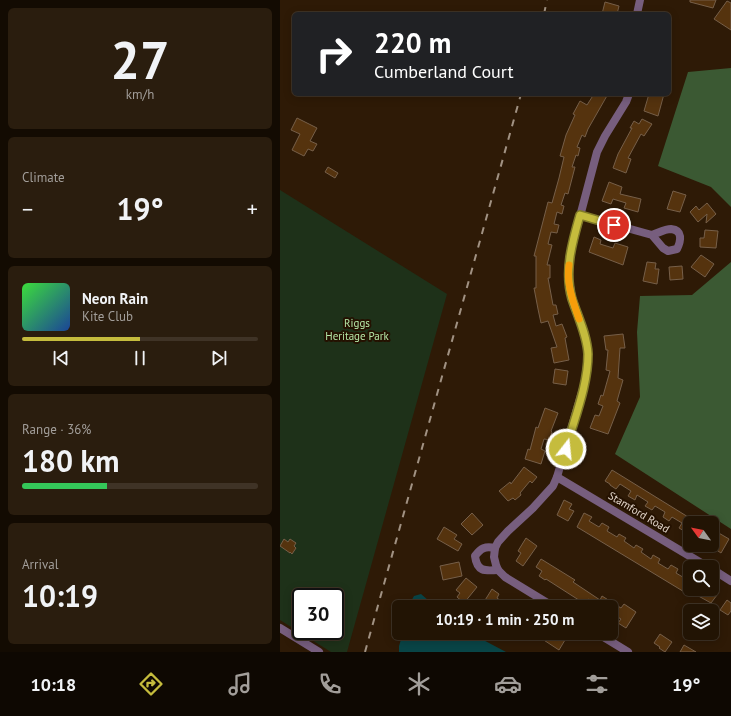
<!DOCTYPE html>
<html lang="en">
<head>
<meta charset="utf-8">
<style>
	:root { --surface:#221404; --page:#2a1d0e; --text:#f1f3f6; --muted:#a29e9a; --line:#3f3326; --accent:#c5bc3d }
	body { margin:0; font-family:"PT Sans",sans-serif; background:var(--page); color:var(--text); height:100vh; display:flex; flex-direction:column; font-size:15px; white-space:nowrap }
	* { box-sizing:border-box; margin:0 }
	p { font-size:13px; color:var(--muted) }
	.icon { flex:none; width:22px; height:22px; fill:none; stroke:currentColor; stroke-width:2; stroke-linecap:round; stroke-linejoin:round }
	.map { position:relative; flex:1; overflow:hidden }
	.sheet { display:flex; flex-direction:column; gap:8px; padding:8px; background:#130b02; width:280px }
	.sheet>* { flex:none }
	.top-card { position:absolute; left:12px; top:12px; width:379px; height:84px; border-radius:6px; box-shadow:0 2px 10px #0003,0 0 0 1px var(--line); background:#202124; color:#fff; overflow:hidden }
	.needle { width:26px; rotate:303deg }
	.buttons { position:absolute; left:403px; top:516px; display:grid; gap:8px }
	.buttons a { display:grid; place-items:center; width:36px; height:36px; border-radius:6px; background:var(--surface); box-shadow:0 2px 10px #0003,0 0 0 1px var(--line); font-size:20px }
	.speed { position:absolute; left:12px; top:588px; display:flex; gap:8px; font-size:20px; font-weight:700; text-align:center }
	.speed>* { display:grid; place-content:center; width:52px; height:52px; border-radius:50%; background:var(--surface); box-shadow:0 2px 10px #0003,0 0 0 1px var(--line); line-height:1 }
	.speed .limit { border:2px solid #111; border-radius:6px; background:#fff; color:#111 }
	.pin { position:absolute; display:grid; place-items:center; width:34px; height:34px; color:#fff; margin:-17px; border:2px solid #fff; border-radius:50%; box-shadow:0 1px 4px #0007 }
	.me { position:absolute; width:44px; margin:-22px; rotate:16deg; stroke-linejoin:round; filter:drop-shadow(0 0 3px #0008) }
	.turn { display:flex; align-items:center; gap:14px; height:84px; padding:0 16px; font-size:18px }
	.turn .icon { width:52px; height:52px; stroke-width:2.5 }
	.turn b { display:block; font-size:28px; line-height:34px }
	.big { font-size:30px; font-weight:600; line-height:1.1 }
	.sheet .tile { flex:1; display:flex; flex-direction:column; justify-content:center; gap:6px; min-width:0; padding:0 14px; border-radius:6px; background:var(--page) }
	.sheet .dial { align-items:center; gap:0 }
	.dial b { font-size:52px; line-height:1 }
	.song { display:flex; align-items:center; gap:12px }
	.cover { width:48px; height:48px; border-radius:6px; background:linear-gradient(135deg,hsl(120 70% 55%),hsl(220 70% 35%)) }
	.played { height:4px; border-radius:2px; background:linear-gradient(90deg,var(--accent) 50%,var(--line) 50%) }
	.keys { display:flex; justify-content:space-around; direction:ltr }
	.heat { display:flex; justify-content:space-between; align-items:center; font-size:22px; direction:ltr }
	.charge { height:6px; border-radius:3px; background:linear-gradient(90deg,#34c759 36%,var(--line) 0) }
	.trip { position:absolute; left:112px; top:600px; width:226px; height:40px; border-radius:6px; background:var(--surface); box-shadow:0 2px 10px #0003,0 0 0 1px var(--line); font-weight:600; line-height:40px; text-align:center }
	.dock { display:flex; height:64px; justify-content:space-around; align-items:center; background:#0e0802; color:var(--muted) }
	.dock .icon { width:28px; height:28px }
	.dock .active { color:var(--accent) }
	.dock b { font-size:18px; color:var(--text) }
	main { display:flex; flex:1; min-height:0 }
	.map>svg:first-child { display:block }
	.green { fill:#1e3119; fill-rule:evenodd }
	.forest { fill:#3b5933 }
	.water { fill:#094547 }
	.building { fill:#55330e; stroke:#765f49 }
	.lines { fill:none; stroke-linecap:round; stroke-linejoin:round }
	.minor { stroke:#775e7e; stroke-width:8 }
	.rail { stroke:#a19283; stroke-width:2; stroke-dasharray:7 7; stroke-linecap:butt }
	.route-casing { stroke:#807a28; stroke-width:10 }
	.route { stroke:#c5bc3d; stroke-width:7 }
	.slow { stroke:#f59e0b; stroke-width:7 }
	.labels { text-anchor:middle; stroke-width:4; stroke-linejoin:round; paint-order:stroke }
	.park-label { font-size:11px; fill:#b4e6a6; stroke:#241100 }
	.street-label { font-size:11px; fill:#e1d4c8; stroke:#241100 }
</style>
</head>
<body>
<main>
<section class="sheet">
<div class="tile dial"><b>27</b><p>km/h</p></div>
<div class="tile"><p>Climate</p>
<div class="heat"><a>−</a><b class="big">19°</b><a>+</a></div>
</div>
<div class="tile">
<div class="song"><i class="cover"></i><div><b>Neon Rain</b><p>Kite Club</p></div></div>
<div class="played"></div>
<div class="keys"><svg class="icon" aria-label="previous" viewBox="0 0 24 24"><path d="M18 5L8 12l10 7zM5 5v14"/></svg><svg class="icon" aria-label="pause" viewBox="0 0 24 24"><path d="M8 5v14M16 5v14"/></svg><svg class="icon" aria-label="next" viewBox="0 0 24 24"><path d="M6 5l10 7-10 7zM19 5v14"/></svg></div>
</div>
<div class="tile"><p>Range · 36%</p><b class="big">180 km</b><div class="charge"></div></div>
<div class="tile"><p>Arrival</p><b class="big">10:19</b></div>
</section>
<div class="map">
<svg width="451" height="652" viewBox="0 0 451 652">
	<rect width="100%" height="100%" fill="#2e1a06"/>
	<path class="green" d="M0 190 167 294 67 652H51L0 620ZM21 597H55V631H21Z"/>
	<g class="forest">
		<polygon points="451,68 451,207 431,187 378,166 408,72"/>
		<polygon points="451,262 451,529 335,454 360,397 357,332 360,296 412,295"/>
	</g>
	<g class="water">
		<polygon points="141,594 156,607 130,607 129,605 134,596"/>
		<polygon points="123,633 143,633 151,638 171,640 185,635 194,635 226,652 119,652 119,646"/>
	</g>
	<g class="building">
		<polygon points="410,0 436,0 433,8 410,2"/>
		<polygon points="447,1 451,3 451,30 434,19"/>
		<polygon points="325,2 339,6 337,14 322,14"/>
		<polygon points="314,94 328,94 308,129 305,137 302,135 297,147 300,148 298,156 296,155 292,167 295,167 288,194 285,193 281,205 284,206 282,214 277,212 274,224 279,225 277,233 271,232 268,244 272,245 267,265 270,265 270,278 268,278 273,305 276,305 278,314 273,315 276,326 282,324 287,337 285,338 289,360 274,363 271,348 277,347 268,321 261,323 258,309 254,288 256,288 256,256 254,256 268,202 272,203 279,178 284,157 280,156 286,135 295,115 293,114 300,101 307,105"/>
		<polygon points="369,94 384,94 378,116 364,111"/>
		<polygon points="17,118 37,128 30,141 37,144 33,151 28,149 24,156 12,150 20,134 11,130"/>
		<polygon points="362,119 372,124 364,136 361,134 348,158 351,159 346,173 333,168 338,154 352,128 350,128 354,121 359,124"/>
		<polygon points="48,167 58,173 55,178 45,172"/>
		<polygon points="329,182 342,187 340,194 361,199 358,212 344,208 346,203 333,199 331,204 322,201"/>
		<polygon points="393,191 406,195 400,212 387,209"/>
		<polygon points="427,203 436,214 426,223 427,214 418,222 410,212 416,206 419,210"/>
		<polygon points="425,230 438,231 436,248 420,247 420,238 424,238"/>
		<polygon points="314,237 321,240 320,244 333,248 335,243 348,247 343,265 309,252"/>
		<polygon points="421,255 434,264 425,277 411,267"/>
		<polygon points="367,262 376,263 375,269 379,269 377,284 363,281"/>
		<polygon points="402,266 403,279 390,280 389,267"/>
		<polygon points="343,334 345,348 340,348 338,378 343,380 337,401 340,403 328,434 310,428 315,415 319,416 323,406 318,404 321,395 323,396 330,371 326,370 328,350 326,350 324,336"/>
		<polygon points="275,369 288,371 286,385 273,383"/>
		<polygon points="265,408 278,413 271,431 272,432 270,440 264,439 261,449 265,451 261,464 245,459 248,449 250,450 256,427 258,428"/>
		<polygon points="244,467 257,477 252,483 250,481 240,493 241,495 235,500 233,498 228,501 219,491 230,482 231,484"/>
		<polygon points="332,470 413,520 412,523 410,523 410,526 406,532 399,528 402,523 392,517 389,521 383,517 385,512 375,506 372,510 365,506 368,502 357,495 355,500 348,496 351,491 340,484 336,489 330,485 330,484 325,481"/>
		<polygon points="284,500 292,504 289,509 294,511 288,521 277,515"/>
		<polygon points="192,513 203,525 192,535 181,524"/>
		<polygon points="304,513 312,517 309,521 319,527 322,523 329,527 327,531 337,537 339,534 346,538 344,541 354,548 356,545 363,549 361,552 371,559 373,555 380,559 378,563 388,569 391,565 398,569 396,573 406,579 410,572 410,589 430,589 435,592 434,593 437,595 431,603 413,593 411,596 297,527"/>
		<polygon points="164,527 177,535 174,539 182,544 178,551 157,539"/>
		<polygon points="437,532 449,539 441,553 435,549 437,544 432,541"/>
		<polygon points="246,538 257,546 243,566 236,561 241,553 238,551"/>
		<polygon points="4,539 8,542 10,539 16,543 14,546 16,548 12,554 10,552 10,553 0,546"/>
		<polygon points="261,559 295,580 293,582 320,600 322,596 341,608 344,604 356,612 346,628 338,623 341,619 331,613 331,607 321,607 308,599 305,604 266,579 265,580 259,576 262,571 256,567"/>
		<polygon points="179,562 182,576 163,580 160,566"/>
		<polygon points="186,578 197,587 184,603 177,597 180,593 176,590"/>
		<polygon points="212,589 219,594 217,598 221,601 217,607 205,607 202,605"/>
		<polygon points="447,600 451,603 451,611 448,615 440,610"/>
		<polygon points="253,633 282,633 279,637 285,640 279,650"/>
		<polygon points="380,634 392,642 385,652 379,648 380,647 374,643"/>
		<polygon points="404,645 416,652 400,652"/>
	</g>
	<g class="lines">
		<g class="minor">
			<polyline points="357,14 360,0"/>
			<path d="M300 215 372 235C378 233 385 229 391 229 403 230 401 241 397 249L388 251 383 248 372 235"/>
			<polyline points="277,477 428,567"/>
			<path d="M215 548C205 546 201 548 195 556 197 572 205 571 218 570"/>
			<polyline points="432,569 451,581"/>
			<polyline points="274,607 225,577 218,570 216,565 214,557 215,548 218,542 228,531 253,508 273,486 277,477 306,378 308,353 305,334 292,298 288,273 290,254 317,152 325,136 346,102 349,94"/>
			<polyline points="0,628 39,652"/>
			<polyline points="317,633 348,652"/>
		</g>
		<g class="rail">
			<polyline points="264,14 267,0"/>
			<polyline points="85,652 241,94"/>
		</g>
	</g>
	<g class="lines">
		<defs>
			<path id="route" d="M286 449C294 419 308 386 308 354 307 335 298 317 292 299 284 271 292 243 300 215L334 225"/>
		</defs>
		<use href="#route" class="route-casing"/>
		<use href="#route" class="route"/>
		<path class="slow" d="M289 265C286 283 293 301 299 319"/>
	</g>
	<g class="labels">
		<g class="park-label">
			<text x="77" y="327">Riggs<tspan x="77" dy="13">Heritage Park</tspan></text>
		</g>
		<g class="street-label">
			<text transform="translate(359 512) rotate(31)" y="4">Stamford Road</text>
		</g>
	</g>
</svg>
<div class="buttons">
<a><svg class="needle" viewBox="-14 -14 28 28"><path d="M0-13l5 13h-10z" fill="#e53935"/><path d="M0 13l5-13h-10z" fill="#a29e9a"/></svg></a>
<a><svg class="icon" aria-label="search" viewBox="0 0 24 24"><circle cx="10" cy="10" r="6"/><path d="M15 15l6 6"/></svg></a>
<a><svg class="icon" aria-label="layers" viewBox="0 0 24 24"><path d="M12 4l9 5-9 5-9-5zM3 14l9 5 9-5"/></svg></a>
</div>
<div class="speed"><div class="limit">30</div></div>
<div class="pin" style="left:334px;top:225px;background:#d93025"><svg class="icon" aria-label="arrive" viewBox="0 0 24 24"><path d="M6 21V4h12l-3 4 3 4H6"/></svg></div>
<svg class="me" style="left:286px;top:449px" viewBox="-20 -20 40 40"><circle r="17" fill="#c5bc3d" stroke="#fff" stroke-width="3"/><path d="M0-11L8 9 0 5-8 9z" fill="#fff"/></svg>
<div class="trip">10:19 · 1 min · 250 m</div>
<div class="top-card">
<div class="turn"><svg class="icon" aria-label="right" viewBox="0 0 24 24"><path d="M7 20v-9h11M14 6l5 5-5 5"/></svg><div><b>220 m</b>Cumberland Court</div></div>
</div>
</div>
</main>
<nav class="dock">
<b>10:18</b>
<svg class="icon active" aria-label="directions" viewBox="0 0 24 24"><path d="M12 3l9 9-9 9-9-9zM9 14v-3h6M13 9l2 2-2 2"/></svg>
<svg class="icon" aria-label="music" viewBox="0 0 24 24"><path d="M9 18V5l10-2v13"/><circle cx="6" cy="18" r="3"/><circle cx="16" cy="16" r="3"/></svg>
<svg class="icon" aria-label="phone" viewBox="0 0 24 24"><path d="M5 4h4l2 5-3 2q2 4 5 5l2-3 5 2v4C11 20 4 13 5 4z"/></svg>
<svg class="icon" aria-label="climate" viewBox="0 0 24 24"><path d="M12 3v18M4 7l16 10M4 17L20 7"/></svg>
<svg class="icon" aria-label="car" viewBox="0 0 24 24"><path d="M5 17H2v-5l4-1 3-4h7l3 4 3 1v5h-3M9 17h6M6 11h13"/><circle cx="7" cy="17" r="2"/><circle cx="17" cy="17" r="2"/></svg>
<svg class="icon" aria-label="filters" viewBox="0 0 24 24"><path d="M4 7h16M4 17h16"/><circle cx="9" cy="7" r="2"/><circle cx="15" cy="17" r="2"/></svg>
<b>19°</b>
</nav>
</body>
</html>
